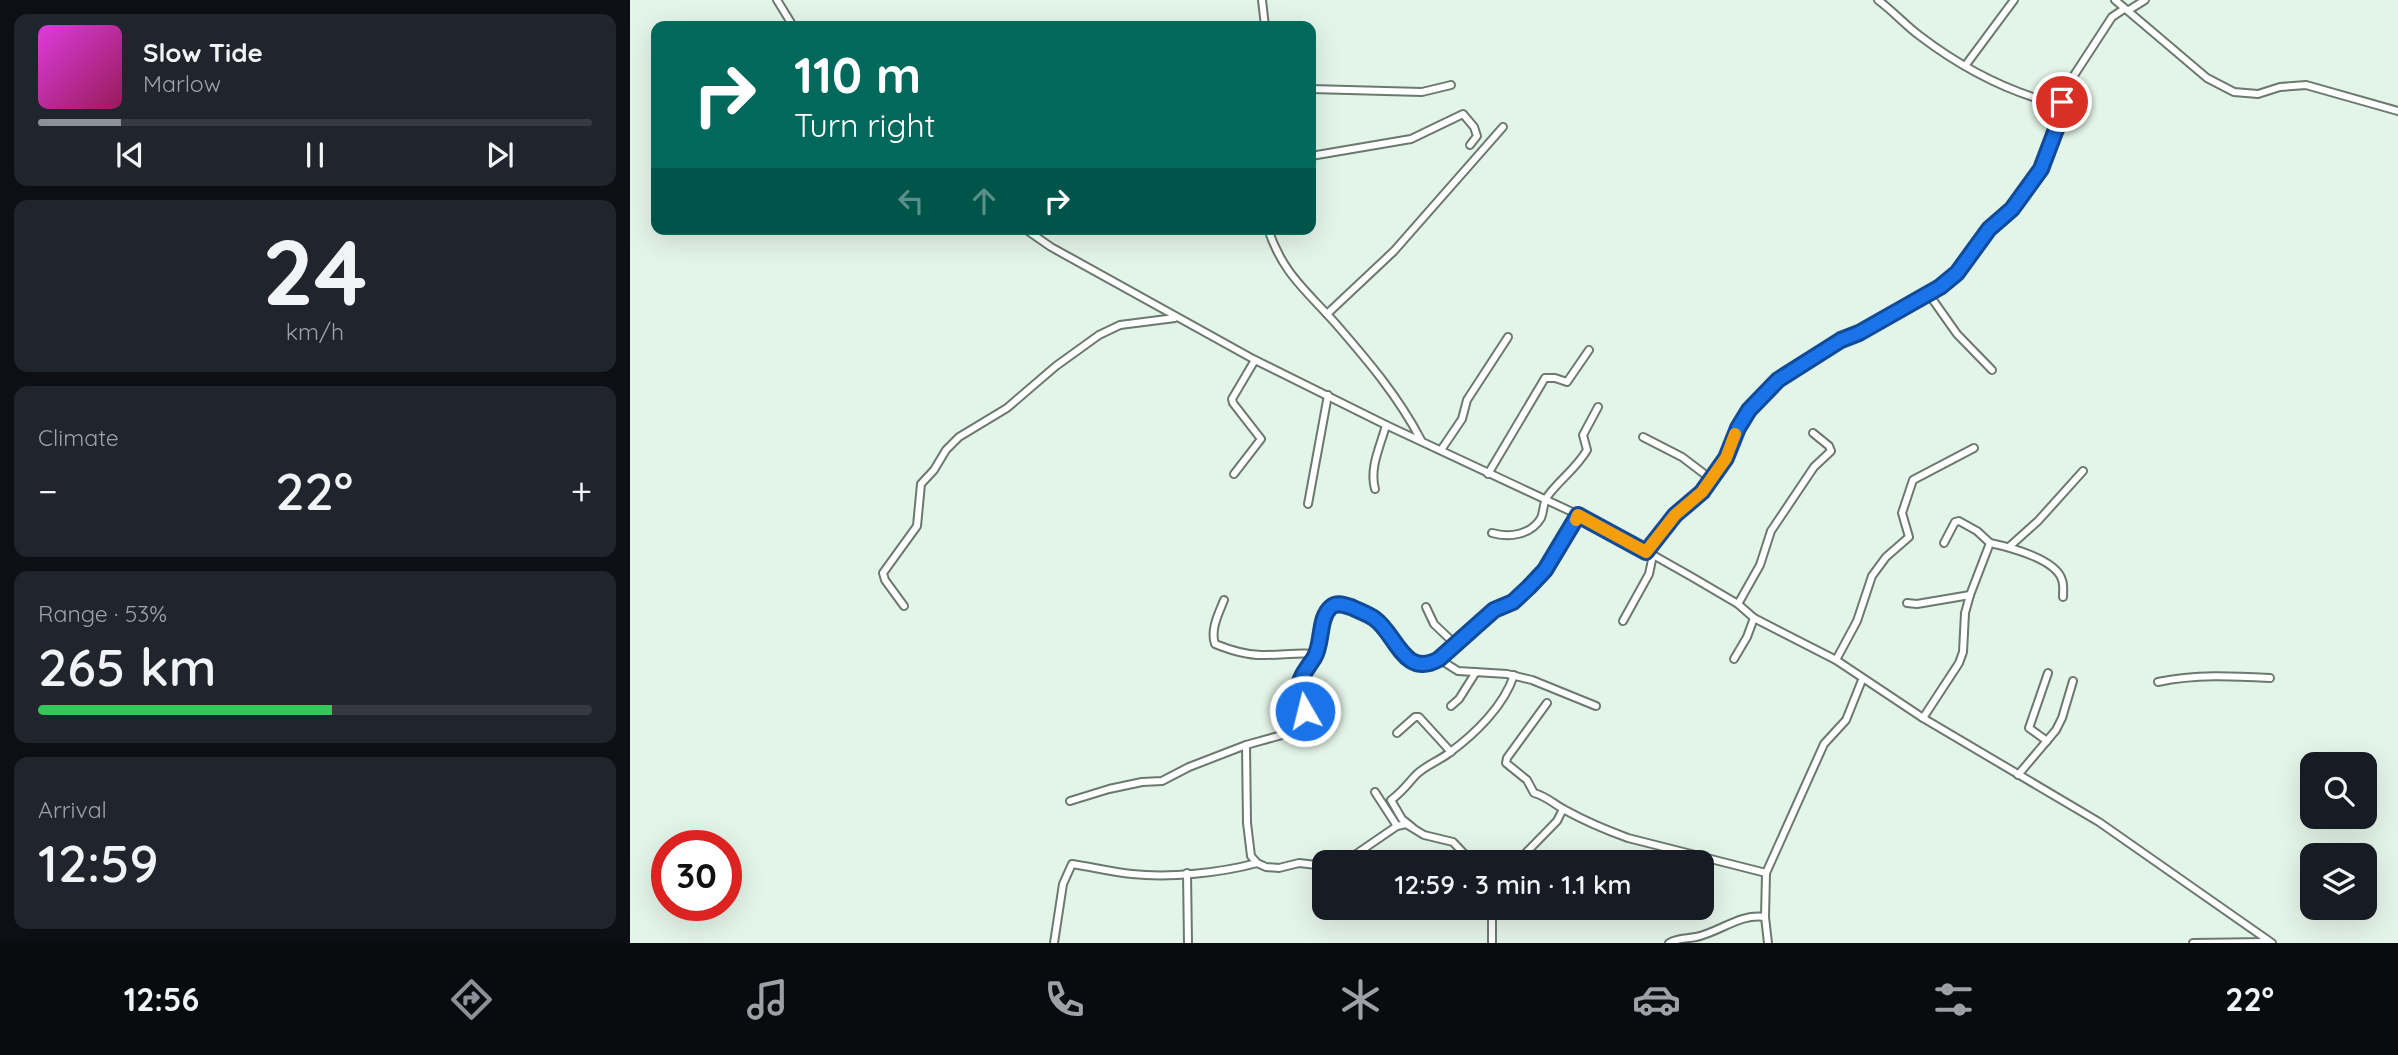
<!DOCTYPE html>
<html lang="en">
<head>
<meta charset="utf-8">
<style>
	:root { --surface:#171b24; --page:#20242c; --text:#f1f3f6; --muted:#9ea1a6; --line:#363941; --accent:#8c9099 }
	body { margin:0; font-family:Quicksand,sans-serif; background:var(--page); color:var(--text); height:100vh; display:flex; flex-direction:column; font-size:26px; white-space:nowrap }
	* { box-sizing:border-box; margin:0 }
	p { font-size:23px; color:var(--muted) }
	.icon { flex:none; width:38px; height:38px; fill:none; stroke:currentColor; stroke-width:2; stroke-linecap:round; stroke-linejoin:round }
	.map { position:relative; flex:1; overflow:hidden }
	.side { display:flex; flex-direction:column; gap:14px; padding:14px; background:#0d0f14; width:630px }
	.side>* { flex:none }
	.top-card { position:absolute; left:21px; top:21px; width:665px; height:214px; border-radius:14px; box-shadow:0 7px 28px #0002; background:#00695c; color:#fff; overflow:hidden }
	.controls { position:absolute; left:1670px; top:752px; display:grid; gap:14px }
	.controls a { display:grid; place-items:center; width:77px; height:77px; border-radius:14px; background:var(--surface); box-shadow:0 7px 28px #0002; font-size:35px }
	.speed { position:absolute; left:21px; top:830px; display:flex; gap:14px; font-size:35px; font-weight:700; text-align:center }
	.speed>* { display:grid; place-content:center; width:91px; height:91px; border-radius:50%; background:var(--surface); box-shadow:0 7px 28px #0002; line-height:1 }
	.speed .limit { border:10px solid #d22; background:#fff; color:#111 }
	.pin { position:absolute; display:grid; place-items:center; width:60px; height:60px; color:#fff; margin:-30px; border:4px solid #fff; border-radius:50%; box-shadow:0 2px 7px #0007 }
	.me { position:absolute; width:77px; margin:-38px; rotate:352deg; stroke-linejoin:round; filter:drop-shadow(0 0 5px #0008) }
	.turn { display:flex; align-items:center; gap:24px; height:147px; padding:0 28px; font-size:32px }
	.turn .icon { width:91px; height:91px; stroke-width:2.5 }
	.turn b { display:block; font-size:49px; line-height:60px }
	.lanes { display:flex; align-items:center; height:66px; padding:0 28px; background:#0003; justify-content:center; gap:35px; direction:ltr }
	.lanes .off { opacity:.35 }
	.big { font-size:52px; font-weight:600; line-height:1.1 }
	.side .card { flex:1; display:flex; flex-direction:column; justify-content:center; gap:10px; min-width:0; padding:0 24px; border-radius:14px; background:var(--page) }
	.side .dial { align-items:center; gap:0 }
	.dial b { font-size:91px; line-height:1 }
	.song { display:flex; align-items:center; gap:21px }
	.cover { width:84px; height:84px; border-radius:10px; background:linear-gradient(135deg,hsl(300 70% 55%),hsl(330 70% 35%)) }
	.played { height:7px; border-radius:4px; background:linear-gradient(90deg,var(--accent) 15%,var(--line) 15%) }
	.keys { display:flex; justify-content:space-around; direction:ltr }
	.heat { display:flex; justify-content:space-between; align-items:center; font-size:38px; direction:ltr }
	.charge { height:10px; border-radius:5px; background:linear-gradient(90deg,#34c759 53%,var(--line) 0) }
	.trip { position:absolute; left:682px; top:850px; width:402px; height:70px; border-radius:14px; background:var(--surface); box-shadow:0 7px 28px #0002; font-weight:600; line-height:70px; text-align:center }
	.tab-bar { display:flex; height:112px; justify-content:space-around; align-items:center; background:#090b0e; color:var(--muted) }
	.tab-bar .icon { width:49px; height:49px }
	.tab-bar .active { color:var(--accent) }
	.tab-bar b { font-size:32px; color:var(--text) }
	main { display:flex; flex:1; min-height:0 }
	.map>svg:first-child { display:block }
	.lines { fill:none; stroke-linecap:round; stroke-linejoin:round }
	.minor-casing { stroke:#6b796f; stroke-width:10 }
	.minor { stroke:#fff; stroke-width:6 }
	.route-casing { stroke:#114b97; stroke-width:18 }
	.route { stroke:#1a73e8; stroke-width:12 }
	.slow { stroke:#f59e0b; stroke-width:12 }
</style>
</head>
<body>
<main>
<section class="side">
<div class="card">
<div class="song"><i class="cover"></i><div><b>Slow Tide</b><p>Marlow</p></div></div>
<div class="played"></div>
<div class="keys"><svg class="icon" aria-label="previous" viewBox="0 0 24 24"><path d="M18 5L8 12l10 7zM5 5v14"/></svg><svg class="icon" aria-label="pause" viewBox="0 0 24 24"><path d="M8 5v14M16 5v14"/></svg><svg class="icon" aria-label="next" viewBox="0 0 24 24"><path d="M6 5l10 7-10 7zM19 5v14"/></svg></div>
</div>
<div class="card dial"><b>24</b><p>km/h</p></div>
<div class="card"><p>Climate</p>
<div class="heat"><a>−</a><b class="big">22°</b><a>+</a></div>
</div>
<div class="card"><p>Range · 53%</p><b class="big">265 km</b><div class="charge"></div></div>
<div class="card"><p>Arrival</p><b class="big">12:59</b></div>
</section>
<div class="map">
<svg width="1768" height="943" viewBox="0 0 1768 943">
	<rect width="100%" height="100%" fill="#e3f4e8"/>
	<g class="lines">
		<defs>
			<g id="minor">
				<polyline points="147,0 163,26"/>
				<polyline points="632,0 635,26"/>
				<path d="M1248 0C1263 11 1275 25 1290 36 1332 68 1380 93 1431 105"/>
				<polyline points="1485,0 1577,78 1604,92 1628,94 1650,87 1676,85 1768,111"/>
				<polyline points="1499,10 1515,0"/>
				<polyline points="1335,66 1384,0"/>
				<polyline points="681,89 792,92 821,85"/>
				<polyline points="681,156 781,139 833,114 844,127 847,136 840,145"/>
				<polyline points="395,229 421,247 625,360 756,425 970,525 1062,577 1108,604 1124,618 1206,660 1293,718 1469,822 1642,943"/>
				<path d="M638 229C653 274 676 290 706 324 738 361 768 396 791 440"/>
				<polyline points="1298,293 1327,334 1362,370"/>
				<polyline points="697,314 764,251 873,127"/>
				<polyline points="1013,437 1052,457 1081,479"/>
				<polyline points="811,450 832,419 837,400 878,337"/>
				<polyline points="604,474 631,439 603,403 602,399 625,360"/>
				<polyline points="858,474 915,378 925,378 937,382 959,350"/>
				<path d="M745 489C739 467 751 445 756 425"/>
				<polyline points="678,504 698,395"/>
				<path d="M862 533C879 538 901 535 911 518 914 511 913 503 917 497 929 480 946 469 957 450L953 435 968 407"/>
				<path d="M1360 543C1379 547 1426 559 1432 580 1434 585 1433 592 1433 597"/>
				<polyline points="1379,547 1408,521 1453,471"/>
				<polyline points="1016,552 1045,515 1072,492 1095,458 1108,428 1120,410 1148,380 1211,340 1229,333 1310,287 1327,273 1359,229 1382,209 1403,181 1421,143 1432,102 1441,80 1482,17 1494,9"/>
				<path d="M594 600C589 613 580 629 585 644 600 650 618 656 635 655 653 655 669 652 687 654"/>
				<polyline points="1277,603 1287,604 1340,595"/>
				<polyline points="1108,604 1130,565 1141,531 1184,467 1201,451 1199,446 1183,433"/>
				<polyline points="274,606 255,580 253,573 287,526 291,484 304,470 316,450 329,437 377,408 426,366 469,335 490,325 545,318"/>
				<polyline points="796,607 804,624 825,644"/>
				<polyline points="993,621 1019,574 1023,555"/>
				<polyline points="809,659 828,671 877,674 902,680 966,706"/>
				<polyline points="1104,659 1117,637 1124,618"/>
				<polyline points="1206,660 1227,621 1242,576 1256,557 1279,537 1272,513 1283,480 1344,448"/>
				<path d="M1528 682C1565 674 1603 676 1640 678"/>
				<path d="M917 703 877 758 876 763 897 780 904 793C916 796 924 804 935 810 955 821 976 830 998 838L1136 873"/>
				<polyline points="821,706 829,699 846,672"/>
				<polyline points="1293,718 1329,663 1333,652 1335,613 1340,595 1360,543 1347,531 1329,521 1325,522 1314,543"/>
				<polyline points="767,733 785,717 789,717 821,752"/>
				<polyline points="1417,741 1399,728 1418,673"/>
				<polyline points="1388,775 1426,730 1432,718 1443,681"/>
				<polyline points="745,792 767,826"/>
				<polyline points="440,801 479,789 512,782 532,781 559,767 616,745"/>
				<path d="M782 827 772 819 761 800C771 793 776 786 784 777 792 767 809 761 819 753 845 734 874 706 884 675"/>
				<polyline points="713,863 767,826 776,824 794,835 823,842 843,863"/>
				<polyline points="886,863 927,821 933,809"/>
				<path d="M695 866 669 863 649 868 636 867 627 863 621 856 617 823 616 745 677 728 681 724 668 685C672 672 683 664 687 652 692 639 690 613 703 606 708 603 714 605 719 607 728 610 741 614 748 621 766 640 777 678 809 659L865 610 883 602 899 587 915 570 948 515"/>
				<polyline points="557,873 558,943"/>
				<path d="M424 943 433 884 442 864C462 867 482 872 502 874 540 878 590 873 627 863"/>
				<polyline points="862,943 862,908"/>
				<path d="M1039 943C1048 938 1056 939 1066 937 1090 932 1110 913 1135 917"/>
				<polyline points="1138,943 1135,917 1136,873 1194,744 1216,720 1232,680"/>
				<polyline points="1563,943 1637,942"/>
			</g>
		</defs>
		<use href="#minor" class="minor-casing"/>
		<use href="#minor" class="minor"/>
	</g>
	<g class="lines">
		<defs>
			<path id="route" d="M675 711C666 681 667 683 684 658 693 644 688 618 701 607 707 602 714 605 721 607 729 611 738 614 745 619 766 634 774 679 809 659L864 610 883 602 899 587 915 570 948 515 1016 552 1045 515 1072 492 1096 458 1108 428 1119 410 1148 380 1211 340 1229 333 1310 287 1327 273 1359 229 1382 209 1411 169 1428 124 1432 102"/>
		</defs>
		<use href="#route" class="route-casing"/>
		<use href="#route" class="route"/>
		<polyline class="slow" points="946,520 948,515 1016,552 1045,515 1072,492 1096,458 1105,434"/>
	</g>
</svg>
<div class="controls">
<a><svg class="icon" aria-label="search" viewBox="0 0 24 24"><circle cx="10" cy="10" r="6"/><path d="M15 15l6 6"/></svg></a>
<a><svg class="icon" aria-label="layers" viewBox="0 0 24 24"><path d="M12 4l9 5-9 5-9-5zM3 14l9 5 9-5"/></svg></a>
</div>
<div class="speed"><div class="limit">30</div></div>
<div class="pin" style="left:1432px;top:102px;background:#d93025"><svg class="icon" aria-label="arrive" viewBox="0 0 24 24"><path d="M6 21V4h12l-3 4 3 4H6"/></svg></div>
<svg class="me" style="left:675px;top:711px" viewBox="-20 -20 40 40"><circle r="17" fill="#1a73e8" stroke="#fff" stroke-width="3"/><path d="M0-11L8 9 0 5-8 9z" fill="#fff"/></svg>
<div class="trip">12:59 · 3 min · 1.1 km</div>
<div class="top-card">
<div class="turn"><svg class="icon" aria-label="right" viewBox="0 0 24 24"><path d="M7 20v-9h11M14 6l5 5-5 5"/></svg><div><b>110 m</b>Turn right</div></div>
<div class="lanes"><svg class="icon off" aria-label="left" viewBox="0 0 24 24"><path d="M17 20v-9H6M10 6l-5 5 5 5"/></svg><svg class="icon off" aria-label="ahead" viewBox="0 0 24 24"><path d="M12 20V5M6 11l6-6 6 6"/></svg><svg class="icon" aria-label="right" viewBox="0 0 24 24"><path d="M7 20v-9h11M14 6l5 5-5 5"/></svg></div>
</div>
</div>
</main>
<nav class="tab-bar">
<b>12:56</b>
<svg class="icon active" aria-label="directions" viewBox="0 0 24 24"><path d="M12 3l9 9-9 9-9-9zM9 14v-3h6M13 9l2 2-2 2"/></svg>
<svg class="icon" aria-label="music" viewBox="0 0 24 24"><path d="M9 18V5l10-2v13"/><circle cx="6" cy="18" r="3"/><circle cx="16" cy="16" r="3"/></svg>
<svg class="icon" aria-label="phone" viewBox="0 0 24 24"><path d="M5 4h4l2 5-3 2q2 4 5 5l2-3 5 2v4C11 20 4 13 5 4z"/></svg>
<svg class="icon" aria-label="climate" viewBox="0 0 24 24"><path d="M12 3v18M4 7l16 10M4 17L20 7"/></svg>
<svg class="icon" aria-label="car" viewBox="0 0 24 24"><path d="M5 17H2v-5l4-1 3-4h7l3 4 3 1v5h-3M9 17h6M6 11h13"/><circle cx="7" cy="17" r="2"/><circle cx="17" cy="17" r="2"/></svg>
<svg class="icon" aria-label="filters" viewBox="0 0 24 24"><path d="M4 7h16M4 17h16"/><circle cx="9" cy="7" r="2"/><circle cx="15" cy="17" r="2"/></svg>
<b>22°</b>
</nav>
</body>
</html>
